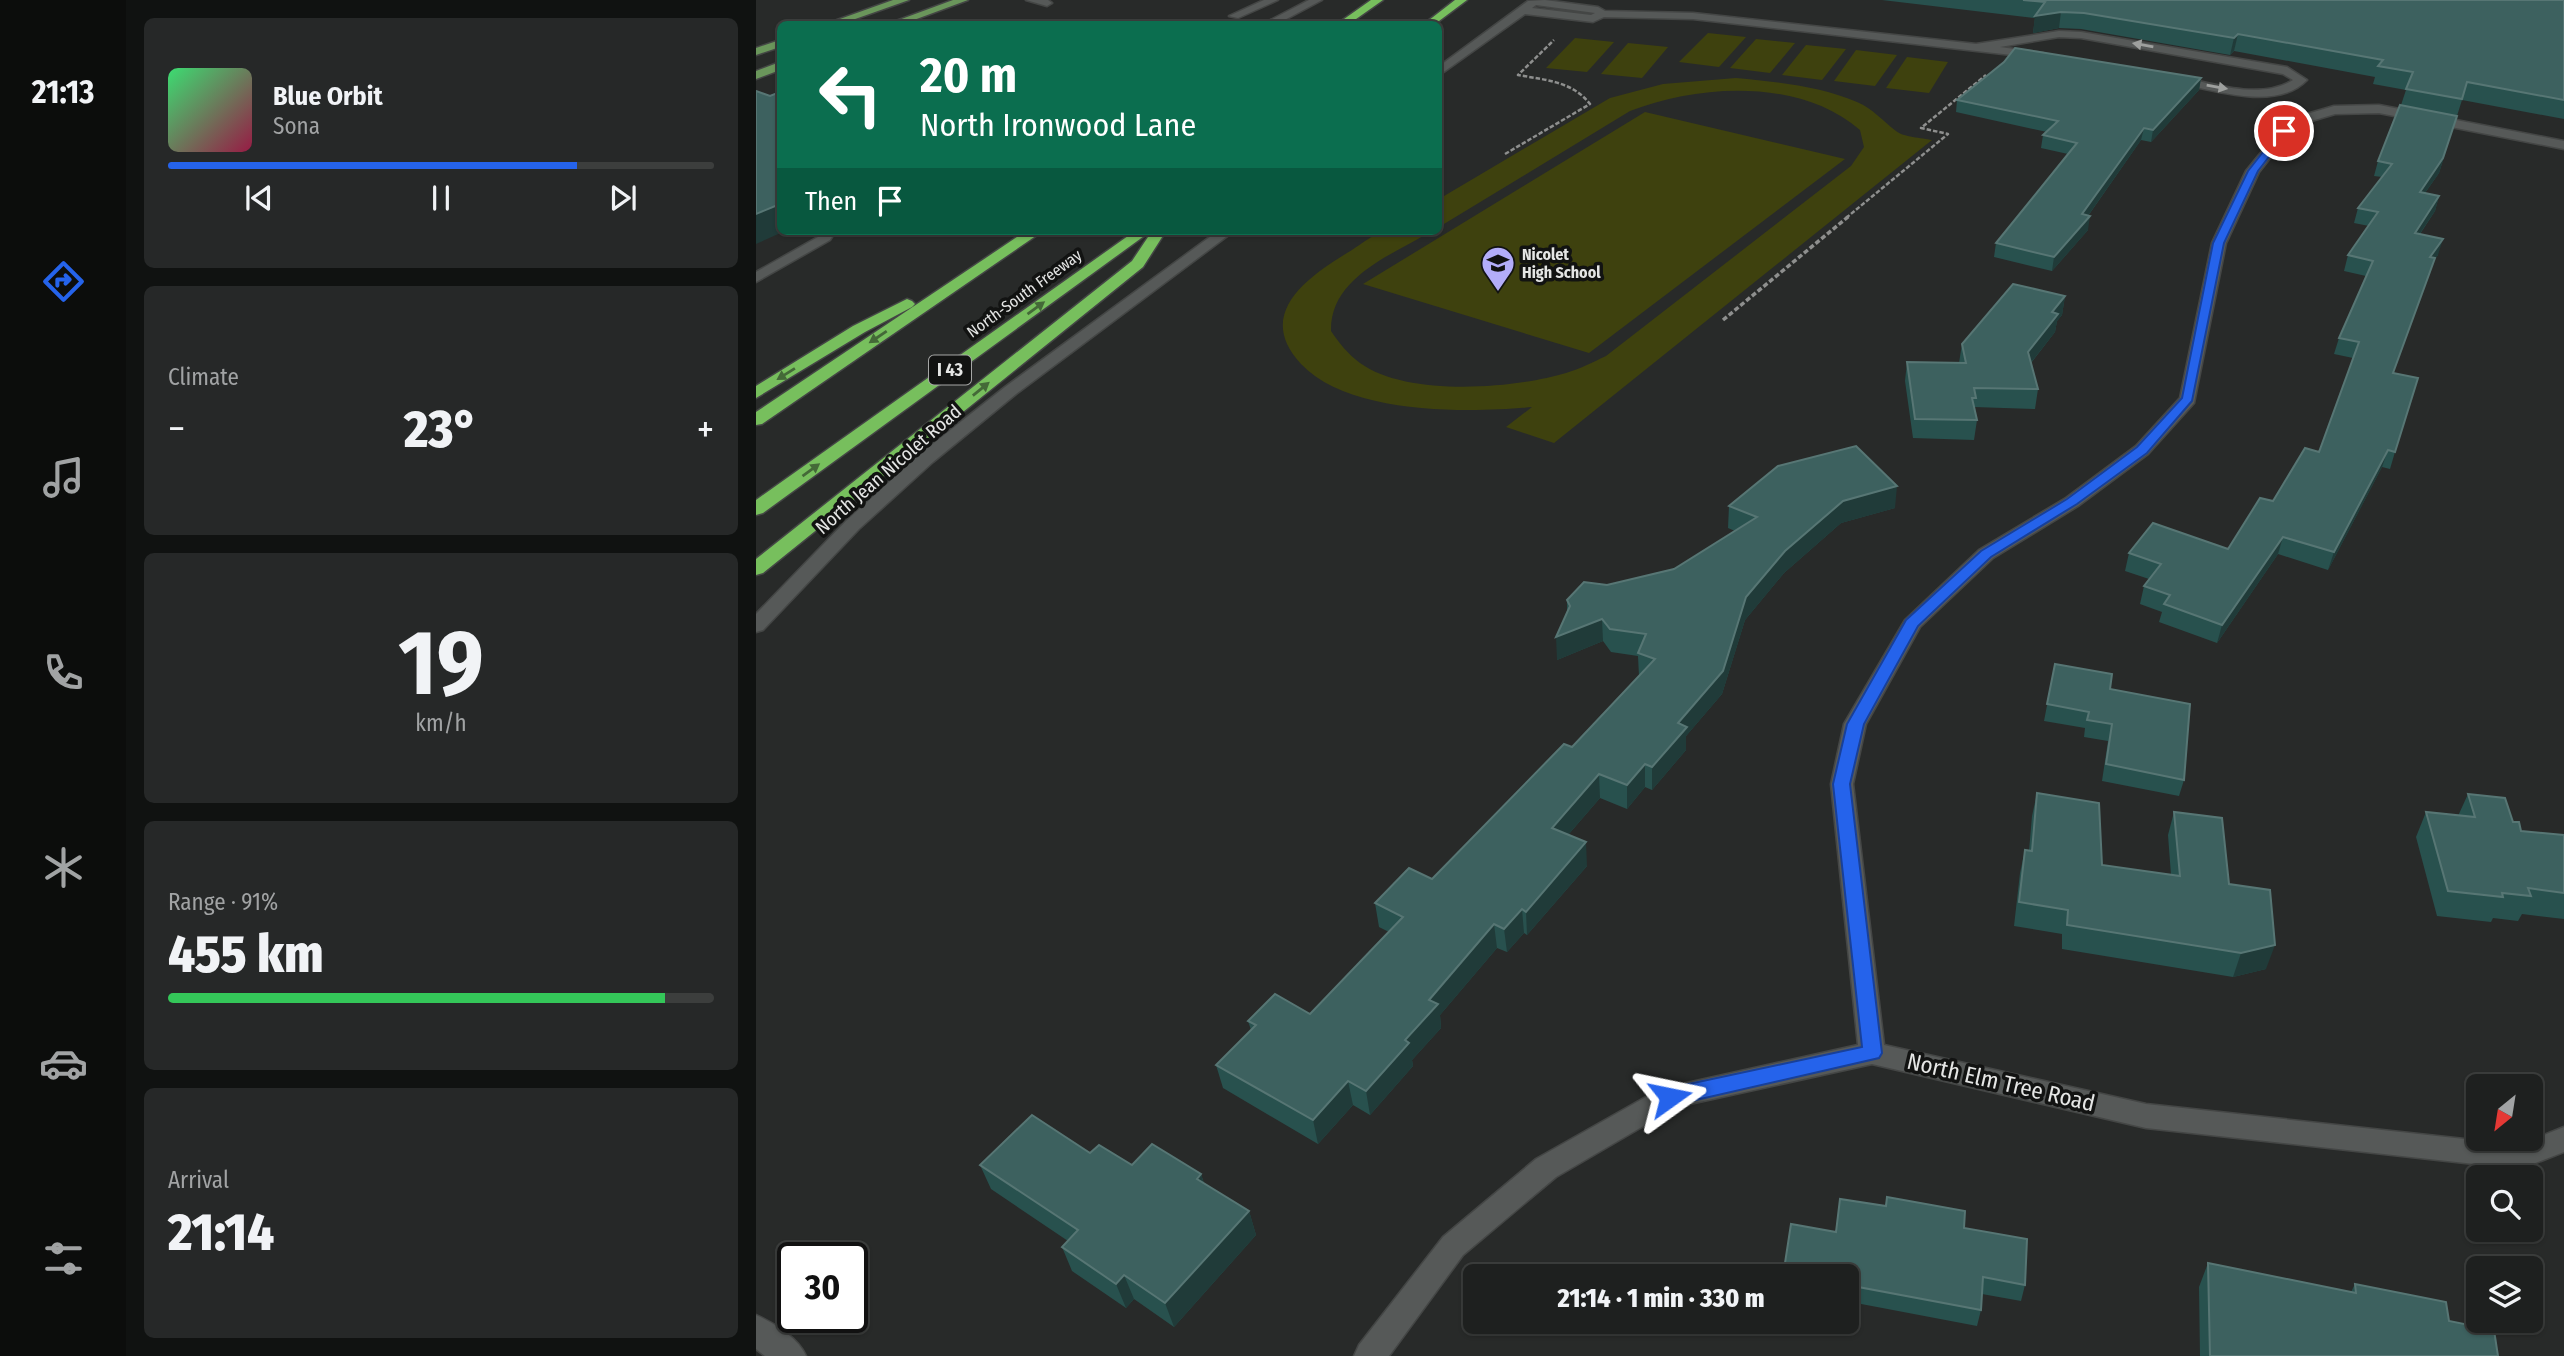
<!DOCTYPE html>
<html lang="en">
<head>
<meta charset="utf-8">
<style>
	:root { --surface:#1e201f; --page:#262828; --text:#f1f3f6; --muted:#a1a3a4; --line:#3c3e3d; --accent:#2563eb }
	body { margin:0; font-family:"Fira Sans Condensed",sans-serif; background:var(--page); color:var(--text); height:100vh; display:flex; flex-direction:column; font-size:26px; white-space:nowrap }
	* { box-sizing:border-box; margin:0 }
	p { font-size:23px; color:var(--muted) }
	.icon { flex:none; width:38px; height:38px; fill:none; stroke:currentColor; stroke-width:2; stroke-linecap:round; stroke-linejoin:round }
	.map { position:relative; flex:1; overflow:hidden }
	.details { display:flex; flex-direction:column; gap:18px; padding:18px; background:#101211; width:630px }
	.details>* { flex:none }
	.banner { position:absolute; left:21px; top:21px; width:665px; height:214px; border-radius:10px; box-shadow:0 2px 5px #0004,0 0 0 2px var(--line); background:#0b6e4f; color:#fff; overflow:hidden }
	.needle { width:46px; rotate:210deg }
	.controls { position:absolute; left:1710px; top:1074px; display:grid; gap:14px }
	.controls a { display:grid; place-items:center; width:77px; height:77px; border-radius:10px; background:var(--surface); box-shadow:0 2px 5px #0004,0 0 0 2px var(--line); font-size:35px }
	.speed { position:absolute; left:21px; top:1242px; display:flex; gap:14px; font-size:35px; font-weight:700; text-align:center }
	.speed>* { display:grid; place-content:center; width:91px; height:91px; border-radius:50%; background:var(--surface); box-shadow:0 2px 5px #0004,0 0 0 2px var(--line); line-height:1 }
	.speed .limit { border:4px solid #111; border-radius:10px; background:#fff; color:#111 }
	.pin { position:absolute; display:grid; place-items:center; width:60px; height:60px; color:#fff; margin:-30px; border:4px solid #fff; border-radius:50%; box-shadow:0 2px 7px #0007 }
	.me { position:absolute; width:77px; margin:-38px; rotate:78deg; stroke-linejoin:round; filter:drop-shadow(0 0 5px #0008) }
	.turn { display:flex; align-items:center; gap:24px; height:147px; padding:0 28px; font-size:32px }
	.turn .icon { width:91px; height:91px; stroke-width:2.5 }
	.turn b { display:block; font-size:49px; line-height:60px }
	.then { display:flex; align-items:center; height:66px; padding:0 28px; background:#0003; gap:14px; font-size:26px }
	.big { font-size:52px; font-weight:800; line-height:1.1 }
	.details .card { flex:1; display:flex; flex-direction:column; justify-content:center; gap:10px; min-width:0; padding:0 24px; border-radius:10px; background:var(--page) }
	.details .dial { align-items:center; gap:0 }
	.dial b { font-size:91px; line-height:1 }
	.song { display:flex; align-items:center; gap:21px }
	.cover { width:84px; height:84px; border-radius:10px; background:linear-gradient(135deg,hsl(140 70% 55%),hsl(340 70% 35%)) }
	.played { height:7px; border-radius:4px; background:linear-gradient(90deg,var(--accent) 75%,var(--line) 75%) }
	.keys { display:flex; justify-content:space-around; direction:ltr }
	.heat { display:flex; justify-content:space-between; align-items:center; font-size:38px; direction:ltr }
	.charge { height:10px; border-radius:5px; background:linear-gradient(90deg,#34c759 91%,var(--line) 0) }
	.trip { position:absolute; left:707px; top:1264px; width:396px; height:70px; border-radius:10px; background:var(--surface); box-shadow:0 2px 5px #0004,0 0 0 2px var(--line); font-weight:800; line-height:70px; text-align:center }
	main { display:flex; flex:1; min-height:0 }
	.tabs { display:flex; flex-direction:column; width:126px; justify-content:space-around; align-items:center; background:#0c0d0c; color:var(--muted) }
	.tabs .icon { width:49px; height:49px }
	.tabs .on { color:var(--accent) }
	.tabs b { font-size:32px; color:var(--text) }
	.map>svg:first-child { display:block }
	.green { fill:#3e410e }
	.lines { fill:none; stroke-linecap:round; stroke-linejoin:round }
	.minor-casing { stroke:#444645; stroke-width:3 }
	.major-casing { stroke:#444645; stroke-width:3 }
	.highway-casing { stroke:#444645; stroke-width:3 }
	.path-far1 { stroke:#8e8f8e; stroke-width:2.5; stroke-dasharray:4.5 2; stroke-linecap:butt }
	.path { stroke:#8e8f8e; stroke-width:3.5; stroke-dasharray:5 2.5; stroke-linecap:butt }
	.minor { fill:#565958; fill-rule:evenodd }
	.major { fill:#6a965b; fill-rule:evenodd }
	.highway { fill:#77bf5d; fill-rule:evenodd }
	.wall { fill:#28514e }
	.shaded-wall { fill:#203b39 }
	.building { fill:#3d615f; stroke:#577674; stroke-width:2 }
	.oneway { fill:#9ea09e }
	.oneway2 { fill:#446938 }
	.route { fill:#2563eb; stroke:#184099; stroke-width:2 }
	.labels { text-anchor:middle; stroke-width:7; stroke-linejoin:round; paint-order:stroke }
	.far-poi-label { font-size:16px; font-weight:bold; fill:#e5e6e5; stroke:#121312; text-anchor:start }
	.far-street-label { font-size:16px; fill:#e5e6e5; stroke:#121312 }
	.shield { fill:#121312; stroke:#a6a7a6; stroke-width:2 }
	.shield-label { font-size:18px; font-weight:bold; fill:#e5e6e5 }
	.street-label { font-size:19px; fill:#e5e6e5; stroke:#121312 }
	.near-street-label { font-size:23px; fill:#e5e6e5; stroke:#121312 }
</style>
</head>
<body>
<main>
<nav class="tabs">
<b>21:13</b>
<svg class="icon on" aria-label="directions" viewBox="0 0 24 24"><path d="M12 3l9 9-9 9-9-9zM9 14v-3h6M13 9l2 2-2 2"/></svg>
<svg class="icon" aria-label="music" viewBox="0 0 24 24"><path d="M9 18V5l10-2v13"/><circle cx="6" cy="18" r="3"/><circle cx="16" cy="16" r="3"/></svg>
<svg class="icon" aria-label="phone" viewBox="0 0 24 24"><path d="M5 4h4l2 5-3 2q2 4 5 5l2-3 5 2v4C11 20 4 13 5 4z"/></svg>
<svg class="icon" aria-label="climate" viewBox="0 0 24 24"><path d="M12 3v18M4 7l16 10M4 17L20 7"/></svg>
<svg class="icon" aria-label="car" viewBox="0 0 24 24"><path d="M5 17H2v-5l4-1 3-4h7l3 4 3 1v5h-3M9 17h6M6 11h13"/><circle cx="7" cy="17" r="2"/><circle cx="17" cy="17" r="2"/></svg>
<svg class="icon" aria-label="filters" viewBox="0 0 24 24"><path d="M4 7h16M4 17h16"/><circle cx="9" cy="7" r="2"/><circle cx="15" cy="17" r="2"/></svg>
</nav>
<section class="details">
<div class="card">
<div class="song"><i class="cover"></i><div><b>Blue Orbit</b><p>Sona</p></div></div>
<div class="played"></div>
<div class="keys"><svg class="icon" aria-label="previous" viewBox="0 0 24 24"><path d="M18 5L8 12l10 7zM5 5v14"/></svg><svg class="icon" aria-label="pause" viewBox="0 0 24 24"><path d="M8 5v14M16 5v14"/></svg><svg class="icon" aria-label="next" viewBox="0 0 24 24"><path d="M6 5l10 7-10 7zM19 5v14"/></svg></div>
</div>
<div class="card"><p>Climate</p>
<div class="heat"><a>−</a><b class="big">23°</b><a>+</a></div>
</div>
<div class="card dial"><b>19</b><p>km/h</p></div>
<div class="card"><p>Range · 91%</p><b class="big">455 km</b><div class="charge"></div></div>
<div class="card"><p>Arrival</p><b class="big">21:14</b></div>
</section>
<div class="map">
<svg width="1808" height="1356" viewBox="0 0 1808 1356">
	<rect width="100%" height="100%" fill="#282a29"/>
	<g class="green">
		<polygon points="952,33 990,37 963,67 923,62"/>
		<polygon points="819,38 858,42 831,72 790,68"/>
		<polygon points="1000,39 1039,43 1014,73 974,68"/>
		<polygon points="872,43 912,47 886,78 845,74"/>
		<polygon points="1050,45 1090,49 1066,80 1026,75"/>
		<polygon points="1100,50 1141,55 1119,86 1078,81"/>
		<polygon points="1151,57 1192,62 1173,93 1130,88"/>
		<path d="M980 78C1022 82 1063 86 1101 102 1117 109 1127 121 1140 131 1147 137 1166 138 1176 140L798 443 750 427 776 407C712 413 593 415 545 364 499 315 550 278 591 253 602 247 615 235 628 231 641 227 662 231 676 231 636 255 574 277 575 331 583 343 592 354 604 363 651 397 757 389 810 373 824 369 837 362 850 356L1095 166 1108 147 1104 130C1044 78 943 84 874 111L683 227V199L854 98 907 84Z"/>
		<polygon points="889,112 1089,159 833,353 607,284"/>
	</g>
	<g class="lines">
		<defs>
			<g id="minor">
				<polygon points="270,0 292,0 296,3 291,6"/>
				<polygon points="508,0 522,0 482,18 473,16"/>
				<polygon points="553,0 566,0 521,24 507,24"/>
				<path d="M789 0 842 7 849 11 937 13 1220 44 1303 31 1325 32 1531 67 1551 80C1525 107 1476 95 1444 88 1433 86 1420 85 1412 79L1418 75C1453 83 1504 101 1537 80L1527 74 1325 38 1303 37 1244 47 1287 53V57L1283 58 937 19 848 17 837 22 769 14 682 76V67L772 1ZM780 5 839 13 835 15 776 8Z"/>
				<polygon points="1623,105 1808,141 1808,149 1623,113 1579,114 1552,122 1533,134 1503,172 1470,243 1438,403 1392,454 1322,506 1237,558 1164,627 1110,724 1097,784 1128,1045 1390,1104 1763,1145 1808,1127 1808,1152 1764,1169 1390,1128 1116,1064 920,1107 800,1177 707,1255 633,1356 598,1356 603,1345 687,1237 780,1159 904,1089 1102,1045 1075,784 1088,724 1149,620 1223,550 1310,498 1380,446 1424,398 1456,243 1490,171 1525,128 1544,116 1578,106"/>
				<polygon points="462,231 478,231 260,394 177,462 103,529 7,630 0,632 0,614 90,521 164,454 249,387"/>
				<polygon points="69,233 76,237 74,240 0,282 0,272"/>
				<path d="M0 1315C18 1323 42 1338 50 1356H9L0 1349Z"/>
			</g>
			<g id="major">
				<polygon points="137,0 153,0 85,24 70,24"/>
				<polygon points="197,0 212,0 147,24 132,24"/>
				<polygon points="24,40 24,47 0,55 0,48"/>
				<polygon points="24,62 24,70 0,79 0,71"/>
			</g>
			<g id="highway">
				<polygon points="615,0 627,0 593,24 581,24"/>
				<polygon points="699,0 711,0 679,24 668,24"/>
				<polygon points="270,231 287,231 6,424 0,425 0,412"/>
				<polygon points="379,231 395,231 7,513 0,515 0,500"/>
				<polygon points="396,231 410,231 387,267 7,573 0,575 0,559 376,261"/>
				<polygon points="151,299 156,301 159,304 156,307 109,332 0,398 0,386 97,326"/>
			</g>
		</defs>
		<use href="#minor" class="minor-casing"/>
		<use href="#major" class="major-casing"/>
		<use href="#highway" class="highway-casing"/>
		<g class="path-far1">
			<path d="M749 154 834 104C816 81 789 80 762 75L798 40"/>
			<polyline points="1090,218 1192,134 1165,128 1230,75"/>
		</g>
		<polyline class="path" points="967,320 1093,216"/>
		<use href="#minor" class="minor"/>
		<use href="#major" class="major"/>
		<use href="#highway" class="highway"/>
	</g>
	<g class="wall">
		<polygon points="1126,0 1808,0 1808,119 1706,100 1683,173 1669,193 1683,196 1679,211 1664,234 1682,255 1679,258 1637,373 1639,452 1634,469 1626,467 1572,570 1522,554 1461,643 1403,622 1406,612 1384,604 1388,586 1393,579 1369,571 1373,553 1472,549 1563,452 1597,358 1578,354 1583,338 1610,276 1588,271 1592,255 1613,226 1598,223 1602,208 1626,177 1618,176 1622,161 1645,105 1650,90 1617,84 1619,77 1478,51 1474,55 1325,29 1303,28 1277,33 1279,18"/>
		<polygon points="1445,78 1443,90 1395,142 1385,140 1332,216 1332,230 1296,271 1238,257 1240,243 1312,154 1285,148 1287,135 1291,132 1200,112 1201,100"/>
		<polygon points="1309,296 1306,315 1301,321 1299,332 1275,363 1282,389 1279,409 1218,407 1221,420 1218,440 1157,438 1149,381 1151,362 1203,363 1206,344"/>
		<polygon points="973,506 1139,508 1085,523 1028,573 989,620 966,694 930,736 930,750 896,790 889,787 871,809 844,798 812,835 831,866 771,935 768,933 751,952 741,948 684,1015 685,1028 656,1060 657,1066 614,1115 597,1105 562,1144 467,1088 460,1065 495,1030 492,1021 554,1014 633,932 623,927 619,903 676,879 816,747 883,676 882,656 855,652 847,641 801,660 811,611 811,600 851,585 918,569 979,531 972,528"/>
		<polygon points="1299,664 1354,689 1428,780 1423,796 1346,781 1352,741 1328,737 1329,728 1288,721"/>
		<polygon points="1281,793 1346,865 1415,875 1412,835 1418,812 1473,884 1510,969 1477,977 1306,949 1306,934 1258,926 1264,873 1269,850 1273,851 1276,816"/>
		<polygon points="1712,794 1757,822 1765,831 1808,835 1808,919 1766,914 1762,921 1737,918 1735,922 1681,916 1660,837 1670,812 1702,816"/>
		<polygon points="334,1153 376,1165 445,1174 448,1183 493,1211 500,1235 418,1327 378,1299 370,1308 316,1271 306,1247 312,1241 235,1189 224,1165"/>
		<polygon points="1131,1197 1208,1228 1269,1285 1265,1301 1226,1294 1225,1310 1221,1326 1100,1303 1098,1314 1090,1312 1090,1276 1080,1232 1129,1206"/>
		<polygon points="1452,1263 1595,1292 1599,1284 1693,1321 1742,1356 1444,1356 1443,1287"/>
	</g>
	<g class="shaded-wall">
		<polygon points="1305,12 1303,28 1277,33 1279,16"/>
		<polygon points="1482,34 1478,51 1474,55 1478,38"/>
		<polygon points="1445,78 1443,90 1395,142 1397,130"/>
		<polygon points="1701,116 1683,173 1659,207 1664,192"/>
		<polygon points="1388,128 1385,140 1324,227 1334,216 1332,230 1296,271 1298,257 1326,214"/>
		<polygon points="1683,196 1679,211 1654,248 1659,233"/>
		<polygon points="24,204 24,231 29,231 0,244 0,214"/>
		<polygon points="1687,239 1682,255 1669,272 1674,257"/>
		<polygon points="1309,296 1306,315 1301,321 1299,332 1269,370 1272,352 1296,312"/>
		<polygon points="1632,450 1626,467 1572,570 1578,552"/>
		<polygon points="1141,486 1139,508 1085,523 1028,573 989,620 966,694 930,736 930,750 896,790 896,767 922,723 990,597 1029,551 1087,501"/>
		<polygon points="1527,537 1522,554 1461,643 1466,625"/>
		<polygon points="846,619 847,641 801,660 800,637"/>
		<polygon points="889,764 889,787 871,809 871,785"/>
		<polygon points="843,774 844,798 798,851 796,828"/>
		<polygon points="830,842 831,866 771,935 770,912"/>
		<polygon points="766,909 768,933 751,952 748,929"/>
		<polygon points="738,924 741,948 684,1015 685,1028 656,1060 657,1066 614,1115 610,1091 649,1040 673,1000"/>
		<polygon points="1519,945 1510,969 1477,977 1485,953"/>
		<polygon points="592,1081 597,1105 562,1144 557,1120"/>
		<polygon points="445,1174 452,1198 441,1179"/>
		<polygon points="493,1211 500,1235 418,1327 409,1303"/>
		<polygon points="368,1275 378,1299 370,1308 360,1284"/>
	</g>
	<g class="building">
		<polygon points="1267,0 1808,0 1808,100 1711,82 1706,99 1650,89 1657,72 1622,66 1627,60 1482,34 1478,38 1328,13 1305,12 1279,16 1289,2"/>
		<polygon points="1259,48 1445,78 1397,130 1388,128 1326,214 1334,216 1298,257 1240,243 1321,143 1287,135 1302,121 1201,100 1248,62"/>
		<polygon points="0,91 14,96 24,92 24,204 0,214"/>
		<polygon points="1644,105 1701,116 1687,158 1664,192 1683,196 1659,233 1687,239 1674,257 1679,258 1637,373 1662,378 1639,452 1632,450 1578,552 1527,537 1466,625 1408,604 1414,595 1388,586 1405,564 1373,553 1397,523 1472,549 1504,498 1517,501 1549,448 1563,452 1603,342 1583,338 1617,261 1592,255 1622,212 1602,208 1636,164 1622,161"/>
		<polygon points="1257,284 1309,296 1296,312 1302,314 1272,352 1282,389 1218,388 1220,398 1216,398 1221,420 1159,419 1151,362 1210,363 1206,344"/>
		<polygon points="1100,446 1141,486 1087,501 1029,551 990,597 967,671 922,723 931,727 896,767 889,764 871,785 843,774 796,828 830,842 770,912 766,909 748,929 738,924 673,1000 682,1004 649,1040 653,1043 610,1091 592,1081 557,1120 460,1065 500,1025 492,1021 519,994 554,1014 647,917 619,903 653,868 676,879 808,744 816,747 899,659 882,653 890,634 854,629 846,619 800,637 814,606 811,600 828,582 851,585 918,569 1001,517 973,506 1022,466"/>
		<polygon points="1299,664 1356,674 1354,689 1434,704 1428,780 1350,764 1356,724 1331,720 1333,712 1291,704"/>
		<polygon points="1281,793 1343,803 1346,865 1424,876 1418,812 1466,818 1473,884 1514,890 1519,945 1485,953 1311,925 1312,910 1263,902 1269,850 1276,851"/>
		<polygon points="1712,794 1749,798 1757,822 1763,822 1765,831 1808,835 1808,893 1772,888 1775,896 1746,893 1747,897 1692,891 1670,812 1719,817"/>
		<polygon points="276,1115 334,1153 343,1145 376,1165 396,1144 445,1174 441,1179 493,1211 409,1303 368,1275 360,1284 306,1247 322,1230 224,1165"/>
		<polygon points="1131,1197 1209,1211 1208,1228 1271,1239 1269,1285 1227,1277 1225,1310 1102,1287 1100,1297 1090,1296 1090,1276 1027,1276 1035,1224 1080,1232 1084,1199 1130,1206"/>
		<polygon points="1452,1263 1600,1293 1599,1284 1690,1302 1693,1321 1738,1330 1742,1356 1454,1356"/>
	</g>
	<defs><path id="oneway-solid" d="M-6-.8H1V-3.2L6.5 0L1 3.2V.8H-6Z" transform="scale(1.75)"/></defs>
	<g class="oneway">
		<use href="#oneway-solid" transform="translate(1387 45) rotate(-170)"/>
		<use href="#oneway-solid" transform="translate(1461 87) rotate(10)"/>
	</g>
	<g class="oneway2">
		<use href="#oneway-solid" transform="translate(280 308) rotate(-36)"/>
		<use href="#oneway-solid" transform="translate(122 337) rotate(146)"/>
		<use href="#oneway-solid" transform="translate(30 374) rotate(148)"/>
		<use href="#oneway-solid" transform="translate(225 389) rotate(-39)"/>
		<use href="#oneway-solid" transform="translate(55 470) rotate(-36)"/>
	</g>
	<polygon class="route" points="1525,129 1533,131 1502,171 1468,243 1436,401 1391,453 1321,504 1235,557 1162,626 1108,724 1094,784 1126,1053 1123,1058 914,1106 907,1103 903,1097 907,1091 914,1088 1106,1047 1077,784 1091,724 1150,620 1225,551 1311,499 1381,447 1426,398 1457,243 1492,171"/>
	<defs>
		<symbol id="school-pin" viewBox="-11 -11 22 30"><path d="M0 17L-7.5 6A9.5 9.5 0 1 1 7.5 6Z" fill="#b3adf9" stroke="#121312"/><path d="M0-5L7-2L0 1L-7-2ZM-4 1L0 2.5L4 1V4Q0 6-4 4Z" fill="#111"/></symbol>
	</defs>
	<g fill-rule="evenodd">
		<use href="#school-pin" x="723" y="244" width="38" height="52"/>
	</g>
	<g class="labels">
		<g class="far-poi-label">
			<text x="766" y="260">Nicolet<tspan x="766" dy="18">High School</tspan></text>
		</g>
		<g class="far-street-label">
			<text transform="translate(268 293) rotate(-36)" y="6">North-South Freeway</text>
		</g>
		<rect class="shield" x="173" y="355.5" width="42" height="29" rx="5"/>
		<g class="shield-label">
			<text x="194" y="376">I 43</text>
		</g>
		<g class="street-label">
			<text transform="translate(132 469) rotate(-41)" y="7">North Jean Nicolet Road</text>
		</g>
		<g class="near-street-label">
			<text transform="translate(1245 1082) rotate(13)" y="8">North Elm Tree Road</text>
		</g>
	</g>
</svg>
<div class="controls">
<a><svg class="needle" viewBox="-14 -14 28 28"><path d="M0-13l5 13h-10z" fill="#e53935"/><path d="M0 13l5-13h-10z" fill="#a1a3a4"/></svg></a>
<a><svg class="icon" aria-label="search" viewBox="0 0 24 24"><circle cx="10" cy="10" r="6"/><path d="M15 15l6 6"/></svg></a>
<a><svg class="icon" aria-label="layers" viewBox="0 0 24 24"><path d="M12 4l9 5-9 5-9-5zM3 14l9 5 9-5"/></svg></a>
</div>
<div class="speed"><div class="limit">30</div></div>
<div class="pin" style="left:1528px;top:131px;background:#d93025"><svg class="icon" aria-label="arrive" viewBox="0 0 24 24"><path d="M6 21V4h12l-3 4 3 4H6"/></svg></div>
<svg class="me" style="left:914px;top:1097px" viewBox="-20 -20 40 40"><path d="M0-17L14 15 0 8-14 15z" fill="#2563eb" stroke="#fff" stroke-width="4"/></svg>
<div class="trip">21:14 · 1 min · 330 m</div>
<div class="banner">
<div class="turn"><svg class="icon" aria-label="left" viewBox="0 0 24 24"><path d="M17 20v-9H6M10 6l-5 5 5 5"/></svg><div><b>20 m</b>North Ironwood Lane</div></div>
<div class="then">Then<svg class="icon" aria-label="arrive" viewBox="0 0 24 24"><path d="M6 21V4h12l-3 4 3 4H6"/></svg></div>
</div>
</div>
</main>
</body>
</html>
